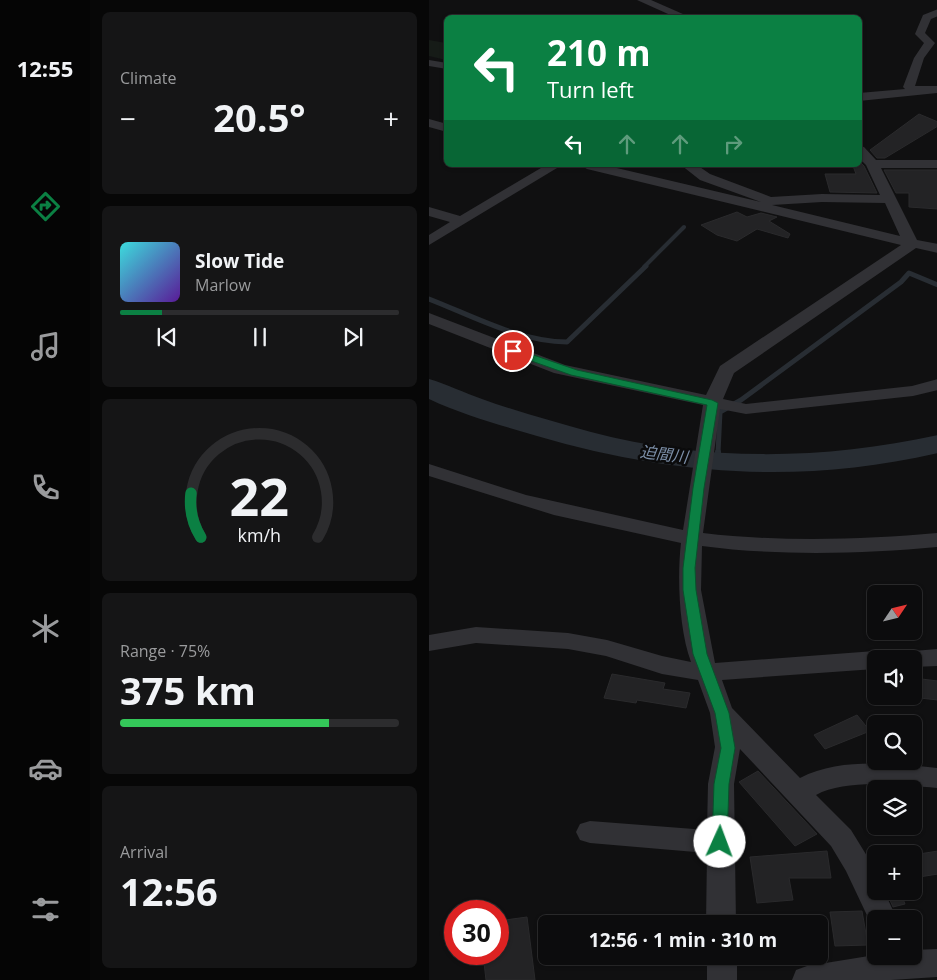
<!DOCTYPE html>
<html lang="en">
<head>
<meta charset="utf-8">
<style>
	:root { --surface:#0c0c0d; --page:#151516; --text:#f1f3f6; --muted:#9a9b9d; --line:#2c2c2e; --accent:#0b8043 }
	body { margin:0; font-family:"Open Sans","Noto Sans JP",sans-serif; background:var(--page); color:var(--text); height:100vh; display:flex; flex-direction:column; font-size:19px; white-space:nowrap }
	* { box-sizing:border-box; margin:0 }
	p { font-size:16px; color:var(--muted) }
	.icon { flex:none; width:28px; height:28px; fill:none; stroke:currentColor; stroke-width:2; stroke-linecap:round; stroke-linejoin:round }
	.map { position:relative; flex:1; overflow:hidden }
	.details { display:flex; flex-direction:column; gap:12px; padding:12px; background:#070707; width:339px }
	.details>* { flex:none }
	.top-card { position:absolute; left:15px; top:15px; width:418px; height:152px; border-radius:8px; box-shadow:0 1px 4px #0004,0 0 0 1px var(--line); background:#0b8043; color:#fff; overflow:hidden }
	.needle { width:32px; rotate:55deg }
	.fabs { position:absolute; left:438px; top:585px; display:grid; gap:10px }
	.fabs a { display:grid; place-items:center; width:55px; height:55px; border-radius:8px; background:var(--surface); box-shadow:0 1px 4px #0004,0 0 0 1px var(--line); font-size:25px }
	.speed { position:absolute; left:15px; top:900px; display:flex; gap:10px; font-size:25px; font-weight:700; text-align:center }
	.speed>* { display:grid; place-content:center; width:65px; height:65px; border-radius:50%; background:var(--surface); box-shadow:0 1px 4px #0004,0 0 0 1px var(--line); line-height:1 }
	.speed .limit { border:8px solid #d22; background:#fff; color:#111 }
	.pin { position:absolute; display:grid; place-items:center; width:42px; height:42px; color:#fff; margin:-21px; border:2px solid #fff; border-radius:50%; box-shadow:0 1px 5px #0007 }
	.me { position:absolute; width:55px; margin:-28px; rotate:2deg; stroke-linejoin:round; filter:drop-shadow(0 0 4px #0008) }
	.turn { display:flex; align-items:center; gap:18px; height:105px; padding:0 20px; font-size:22px }
	.turn .icon { width:65px; height:65px; stroke-width:2.5 }
	.turn b { display:block; font-size:35px; line-height:42px }
	.lanes { display:flex; align-items:center; height:48px; padding:0 20px; background:#0003; justify-content:center; gap:25px; direction:ltr }
	.lanes .off { opacity:.35 }
	.big { font-size:38px; font-weight:700; line-height:1.1 }
	.details .widget { flex:1; display:flex; flex-direction:column; justify-content:center; gap:8px; min-width:0; padding:0 18px; border-radius:8px; background:var(--page) }
	.details .dial { align-items:center; gap:0 }
	.dial svg { height:130px; overflow:visible; fill:none; stroke:var(--line); stroke-width:7; stroke-linecap:round; text-anchor:middle }
	.dial text { fill:var(--text); stroke:none }
	.song { display:flex; align-items:center; gap:15px }
	.cover { width:60px; height:60px; border-radius:8px; background:linear-gradient(135deg,hsl(180 70% 55%),hsl(270 70% 35%)) }
	.played { height:5px; border-radius:2px; background:linear-gradient(90deg,var(--accent) 15%,var(--line) 15%) }
	.keys { display:flex; justify-content:space-around; direction:ltr }
	.heat { display:flex; justify-content:space-between; align-items:center; font-size:28px; direction:ltr }
	.charge { height:8px; border-radius:4px; background:linear-gradient(90deg,#34c759 75%,var(--line) 0) }
	.trip { position:absolute; left:109px; top:915px; width:290px; height:50px; border-radius:8px; background:var(--surface); box-shadow:0 1px 4px #0004,0 0 0 1px var(--line); font-weight:700; line-height:50px; text-align:center }
	main { display:flex; flex:1; min-height:0 }
	.dock { display:flex; flex-direction:column; width:90px; justify-content:space-around; align-items:center; background:#050505; color:var(--muted) }
	.dock .icon { width:35px; height:35px }
	.dock .active { color:var(--accent) }
	.dock b { font-size:22px; color:var(--text) }
	.map>svg:first-child { display:block }
	.green { fill:#161b17 }
	.lines { fill:none; stroke-linecap:round; stroke-linejoin:round }
	.stream-far2 { stroke:#282d33; stroke-width:4 }
	.stream-far1 { stroke:#282d33; stroke-width:5 }
	.stream { stroke:#282d33; stroke-width:6 }
	.river { fill:#282d33; fill-rule:evenodd }
	.building { fill:#232325; stroke:#2a2a2c }
	.street { fill:#313135; fill-rule:evenodd }
	.route { fill:#0b8043; stroke:#07532c }
	.labels { text-anchor:middle; stroke-width:5; stroke-linejoin:round; paint-order:stroke }
	.water-label { font-size:16px; font-style:italic; fill:#7c8fa8; stroke:#0b0b0c }
</style>
</head>
<body>
<main>
<nav class="dock">
<b>12:55</b>
<svg class="icon active" aria-label="directions" viewBox="0 0 24 24"><path d="M12 3l9 9-9 9-9-9zM9 14v-3h6M13 9l2 2-2 2"/></svg>
<svg class="icon" aria-label="music" viewBox="0 0 24 24"><path d="M9 18V5l10-2v13"/><circle cx="6" cy="18" r="3"/><circle cx="16" cy="16" r="3"/></svg>
<svg class="icon" aria-label="phone" viewBox="0 0 24 24"><path d="M5 4h4l2 5-3 2q2 4 5 5l2-3 5 2v4C11 20 4 13 5 4z"/></svg>
<svg class="icon" aria-label="climate" viewBox="0 0 24 24"><path d="M12 3v18M4 7l16 10M4 17L20 7"/></svg>
<svg class="icon" aria-label="car" viewBox="0 0 24 24"><path d="M5 17H2v-5l4-1 3-4h7l3 4 3 1v5h-3M9 17h6M6 11h13"/><circle cx="7" cy="17" r="2"/><circle cx="17" cy="17" r="2"/></svg>
<svg class="icon" aria-label="filters" viewBox="0 0 24 24"><path d="M4 7h16M4 17h16"/><circle cx="9" cy="7" r="2"/><circle cx="15" cy="17" r="2"/></svg>
</nav>
<section class="details">
<div class="widget"><p>Climate</p>
<div class="heat"><a>−</a><b class="big">20.5°</b><a>+</a></div>
</div>
<div class="widget">
<div class="song"><i class="cover"></i><div><b>Slow Tide</b><p>Marlow</p></div></div>
<div class="played"></div>
<div class="keys"><svg class="icon" aria-label="previous" viewBox="0 0 24 24"><path d="M18 5L8 12l10 7zM5 5v14"/></svg><svg class="icon" aria-label="pause" viewBox="0 0 24 24"><path d="M8 5v14M16 5v14"/></svg><svg class="icon" aria-label="next" viewBox="0 0 24 24"><path d="M6 5l10 7-10 7zM19 5v14"/></svg></div>
</div>
<div class="widget dial"><svg viewBox="0 0 100 80">
<path d="M14 69A42 42 0 1 1 86 69"/>
<path d="M14 69A42 42 0 0 1 8 42" stroke="#0b8043"/>
<text x="50" y="56" font-size="32" font-weight="700">22</text>
<text x="50" y="72" font-size="11">km/h</text>
</svg></div>
<div class="widget"><p>Range · 75%</p><b class="big">375 km</b><div class="charge"></div></div>
<div class="widget"><p>Arrival</p><b class="big">12:56</b></div>
</section>
<div class="map">
<svg width="509" height="980" viewBox="0 0 509 980">
	<rect width="100%" height="100%" fill="#101011"/>
	<polygon class="green" points="0,40 17,43 17,60 0,56"/>
	<g class="lines">
		<polyline class="stream-far2" points="215,267 255,227"/>
		<g class="stream-far1">
			<path d="M0 299C44 316 91 342 138 342L217 266"/>
			<polyline points="289,453 291,412 312,400 472,282 480,273 509,285"/>
		</g>
		<polyline class="stream" points="289,460 289,452"/>
		<path class="river" d="M0 379C18 384 35 393 53 399 89 412 126 422 162 432 274 462 396 460 509 435V453C371 485 242 475 108 436 71 425 34 415 0 399Z"/>
	</g>
	<g class="building">
		<polygon points="490,114 509,122 509,126 456,158 448,158 441,150"/>
		<polygon points="430,161 435,166 448,193 401,192 396,174 427,174 424,166 430,166"/>
		<polygon points="455,170 509,170 509,209 480,207 480,193 467,193"/>
		<polygon points="308,212 318,217 332,213 348,217 340,221 361,234 359,238 328,229 308,241 288,235 272,225"/>
		<polygon points="183,674 236,683 234,689 261,693 257,708 208,700 207,703 175,698"/>
		<polygon points="484,678 509,681 509,700 472,696 484,696"/>
		<polygon points="428,715 441,731 396,749 385,735"/>
		<polygon points="329,771 388,834 366,846 310,782"/>
		<polygon points="398,851 402,878 360,878 364,900 328,903 321,857"/>
		<polygon points="509,851 509,874 484,878 484,855"/>
		<polygon points="457,891 471,891 476,904 464,907"/>
		<polygon points="433,911 439,945 406,946 401,912"/>
		<polygon points="98,917 106,980 57,980 54,954 69,954 69,921"/>
	</g>
	<g class="lines">
		<g class="street">
			<polygon points="208,0 222,0 263,18 248,18"/>
			<polygon points="509,9 509,16 502,19 496,33 506,43 495,58 486,86 509,86 509,93 430,101 430,93 476,89 474,87 485,58 495,43 486,34 494,15"/>
			<polygon points="0,60 18,63 18,69 0,66"/>
			<polygon points="0,119 18,124 18,132 0,127"/>
			<path d="M430 146 435 147 447 160H509V168H452L488 240 509 244V253L487 248 305 373 294 399 317 404 483 386 509 379V390L484 396 317 414 291 409 274 533C348 542 434 540 509 533V547C434 554 347 556 273 546L272 590 286 663 446 651 454 654 457 659H446V669L293 680 303 708 371 778C412 757 464 764 509 768V788C474 786 418 778 387 795L422 830 438 856 446 873V891H455L468 919H446V929L444 928 417 871 402 846 311 749 305 784 307 924H277L278 853 161 843 151 840 147 832 151 824 161 821 278 830 279 784 286 747 281 713 269 680 233 674 177 656 139 649 47 643 0 651V635L47 627 139 633 178 640 233 656 262 662C250 630 248 576 252 543L125 515 0 476V464L97 495 254 530 274 405 125 373 0 324V313L136 365 277 395 291 366 472 245 158 169 151 165H175L332 202 271 180 252 165H268L281 174 342 197 393 194 451 195 437 165 430 158ZM393 202 456 203 471 236 343 205Z"/>
			<polygon points="117,165 133,165 0,245 0,235 21,222 0,216 0,207 31,216"/>
			<polygon points="509,649 509,666 484,667 484,659 457,659 461,653"/>
			<polygon points="509,949 509,977 462,980 363,980 367,970 378,966 446,955 484,956 484,950"/>
			<rect x="278" y="956" width="30" height="24"/>
		</g>
	</g>
	<polygon class="route" points="84,348 148,370 283,400 289,403 275,488 266,568 267,590 278,654 300,713 306,748 300,784 298,842 296,846 291,848 285,846 283,842 285,784 292,748 286,713 264,654 254,590 254,568 264,488 278,405 142,375 80,353 79,351"/>
	<g class="labels">
		<g class="water-label">
			<text transform="translate(235 454) rotate(7)" y="6">迫間川</text>
		</g>
	</g>
</svg>
<div class="fabs">
<a><svg class="needle" viewBox="-14 -14 28 28"><path d="M0-13l5 13h-10z" fill="#e53935"/><path d="M0 13l5-13h-10z" fill="#9a9b9d"/></svg></a>
<a><svg class="icon" aria-label="sound" viewBox="0 0 24 24"><path d="M4 9h4l5-4v14l-5-4H4zM17 9q2 3 0 6"/></svg></a>
<a><svg class="icon" aria-label="search" viewBox="0 0 24 24"><circle cx="10" cy="10" r="6"/><path d="M15 15l6 6"/></svg></a>
<a><svg class="icon" aria-label="layers" viewBox="0 0 24 24"><path d="M12 4l9 5-9 5-9-5zM3 14l9 5 9-5"/></svg></a>
<a>+</a>
<a>−</a>
</div>
<div class="speed"><div class="limit">30</div></div>
<div class="pin" style="left:84px;top:351px;background:#d93025"><svg class="icon" aria-label="arrive" viewBox="0 0 24 24"><path d="M6 21V4h12l-3 4 3 4H6"/></svg></div>
<svg class="me" style="left:291px;top:842px" viewBox="-20 -20 40 40"><circle r="19" fill="#fff"/><path d="M0-13L10 11 0 6-10 11z" fill="#0b8043"/></svg>
<div class="trip">12:56 · 1 min · 310 m</div>
<div class="top-card">
<div class="turn"><svg class="icon" aria-label="left" viewBox="0 0 24 24"><path d="M17 20v-9H6M10 6l-5 5 5 5"/></svg><div><b>210 m</b>Turn left</div></div>
<div class="lanes"><svg class="icon" aria-label="left" viewBox="0 0 24 24"><path d="M17 20v-9H6M10 6l-5 5 5 5"/></svg><svg class="icon off" aria-label="ahead" viewBox="0 0 24 24"><path d="M12 20V5M6 11l6-6 6 6"/></svg><svg class="icon off" aria-label="ahead" viewBox="0 0 24 24"><path d="M12 20V5M6 11l6-6 6 6"/></svg><svg class="icon off" aria-label="right" viewBox="0 0 24 24"><path d="M7 20v-9h11M14 6l5 5-5 5"/></svg></div>
</div>
</div>
</main>
</body>
</html>
